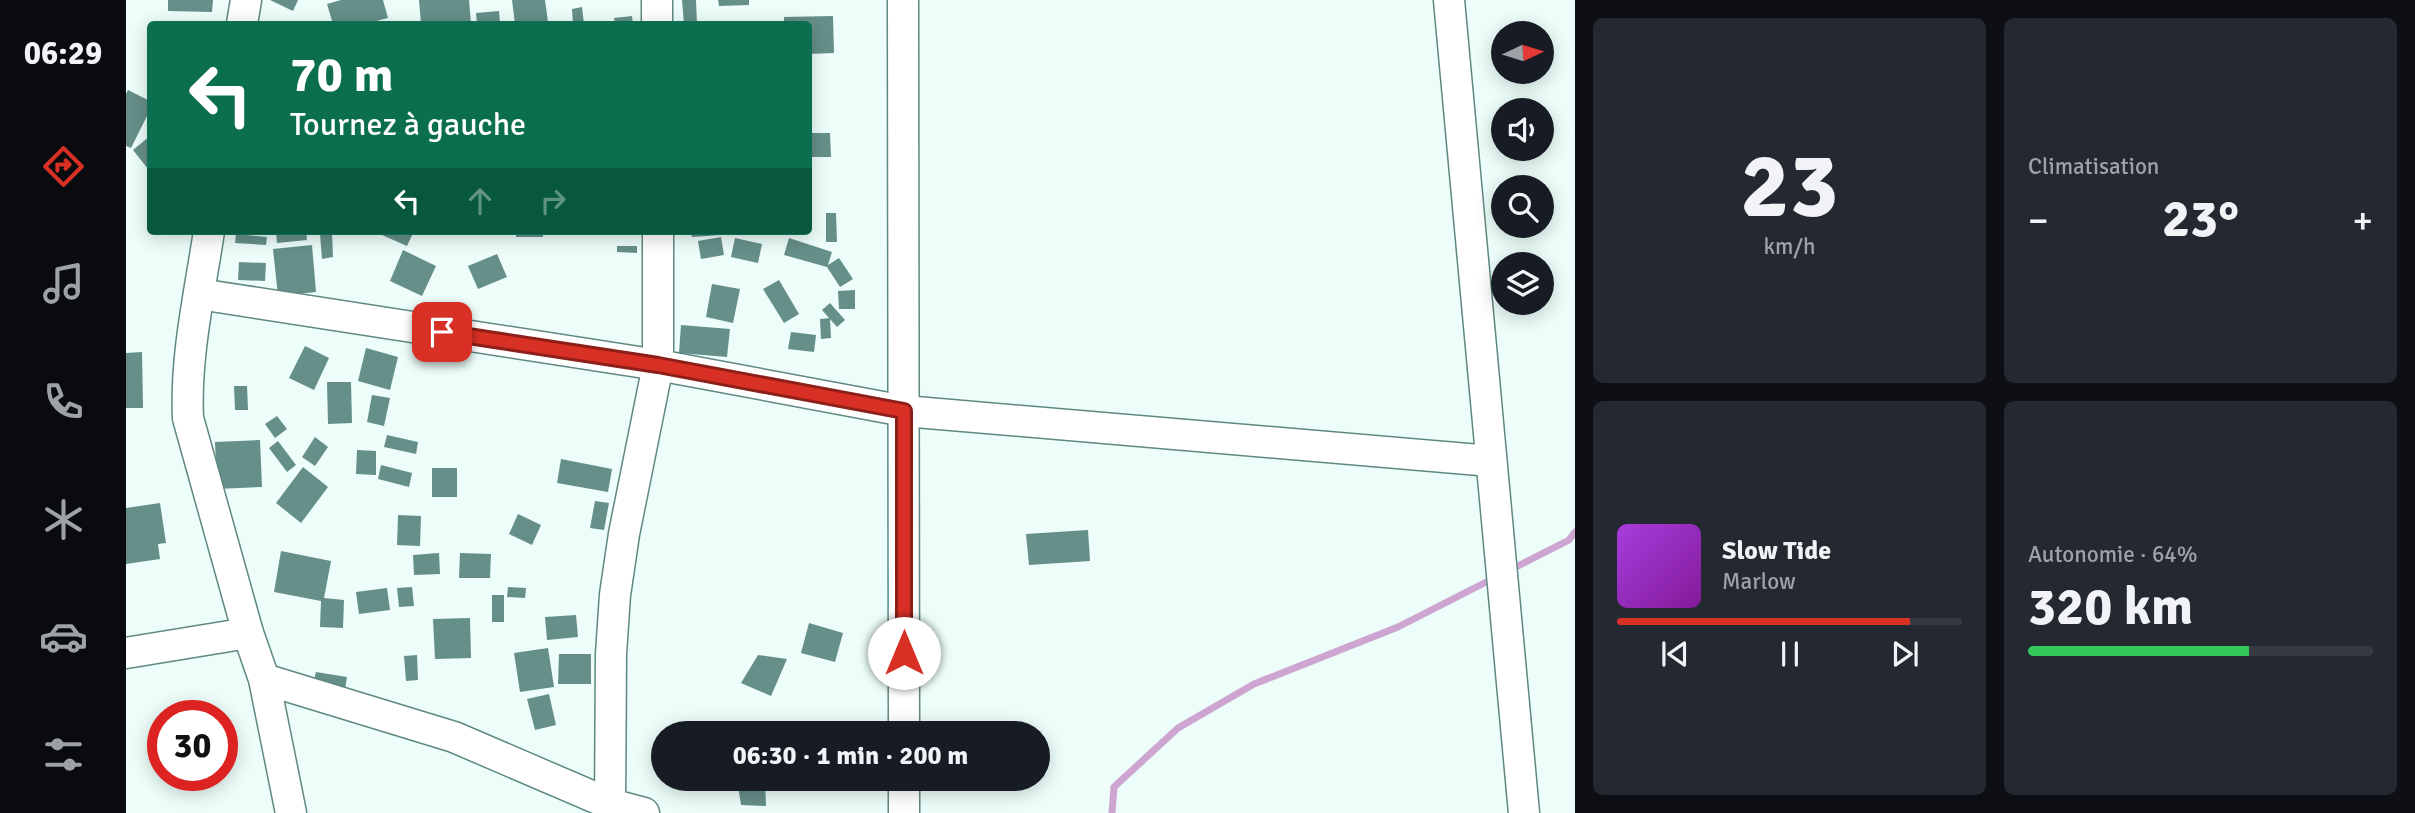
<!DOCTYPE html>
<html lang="fr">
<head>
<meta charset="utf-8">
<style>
	:root { --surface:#171b24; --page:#242831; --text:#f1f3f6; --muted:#9ea1a6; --line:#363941; --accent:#d93025 }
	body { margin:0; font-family:Signika,sans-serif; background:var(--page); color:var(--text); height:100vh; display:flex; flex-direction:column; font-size:26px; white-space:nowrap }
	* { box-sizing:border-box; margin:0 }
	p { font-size:23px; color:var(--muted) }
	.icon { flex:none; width:38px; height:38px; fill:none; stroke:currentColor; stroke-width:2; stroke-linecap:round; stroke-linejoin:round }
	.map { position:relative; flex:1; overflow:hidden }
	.details { display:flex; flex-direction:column; gap:18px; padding:18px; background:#0d0f14; width:840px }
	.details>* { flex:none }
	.top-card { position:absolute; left:21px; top:21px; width:665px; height:214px; border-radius:7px; box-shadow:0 4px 18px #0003; background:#0b6e4f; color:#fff; overflow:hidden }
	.needle { width:46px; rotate:86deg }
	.buttons { position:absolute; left:1365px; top:21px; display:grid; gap:14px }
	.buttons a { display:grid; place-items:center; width:63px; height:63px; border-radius:50%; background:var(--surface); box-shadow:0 4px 18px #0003; font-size:35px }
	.speed { position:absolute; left:21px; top:700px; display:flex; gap:14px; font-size:35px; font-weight:700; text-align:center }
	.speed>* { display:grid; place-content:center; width:91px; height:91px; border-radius:50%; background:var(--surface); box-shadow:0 4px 18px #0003; line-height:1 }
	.speed .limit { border:10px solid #d22; background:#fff; color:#111 }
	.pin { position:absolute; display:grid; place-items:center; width:60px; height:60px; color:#fff; margin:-30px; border-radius:14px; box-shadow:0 4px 10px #0006 }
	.me { position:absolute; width:77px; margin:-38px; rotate:0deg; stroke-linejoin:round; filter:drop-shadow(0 0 5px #0008) }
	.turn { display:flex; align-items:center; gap:24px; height:147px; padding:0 28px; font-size:32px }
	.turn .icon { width:91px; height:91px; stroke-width:2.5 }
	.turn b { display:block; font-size:49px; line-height:60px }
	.lanes { display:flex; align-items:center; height:66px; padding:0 28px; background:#0003; justify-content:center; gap:35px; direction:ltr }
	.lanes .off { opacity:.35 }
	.big { font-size:52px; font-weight:700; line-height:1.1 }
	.details .tile { flex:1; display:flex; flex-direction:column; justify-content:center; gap:10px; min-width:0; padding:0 24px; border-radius:10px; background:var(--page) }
	.details .dial { align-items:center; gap:0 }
	.dial b { font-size:91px; line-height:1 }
	.song { display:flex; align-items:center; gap:21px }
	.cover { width:84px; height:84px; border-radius:10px; background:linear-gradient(135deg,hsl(280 70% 55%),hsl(290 70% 35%)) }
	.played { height:7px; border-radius:4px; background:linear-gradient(90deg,var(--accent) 85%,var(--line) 85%) }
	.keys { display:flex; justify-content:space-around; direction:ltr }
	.heat { display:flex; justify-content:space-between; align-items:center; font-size:38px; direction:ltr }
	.charge { height:10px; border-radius:5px; background:linear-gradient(90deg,#34c759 64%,var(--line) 0) }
	.details .tiles { flex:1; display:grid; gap:18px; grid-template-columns:repeat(2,1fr) }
	.trip { position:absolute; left:525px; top:721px; width:399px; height:70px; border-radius:35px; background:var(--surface); box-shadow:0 4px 18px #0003; font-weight:700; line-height:70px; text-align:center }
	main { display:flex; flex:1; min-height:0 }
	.dock { display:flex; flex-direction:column; width:126px; justify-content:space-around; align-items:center; background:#090b0e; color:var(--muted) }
	.dock .icon { width:49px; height:49px }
	.dock .current { color:var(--accent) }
	.dock b { font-size:32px; color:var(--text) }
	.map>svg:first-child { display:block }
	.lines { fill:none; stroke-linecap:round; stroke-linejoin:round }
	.stream { stroke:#cea4d1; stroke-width:7 }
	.building { fill:#668f89 }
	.minor-casing { stroke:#5f8882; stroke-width:33 }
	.minor { stroke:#fff; stroke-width:30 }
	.route-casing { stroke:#8d1f18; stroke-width:18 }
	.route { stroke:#d93025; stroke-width:12 }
</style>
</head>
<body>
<main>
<nav class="dock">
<b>06:29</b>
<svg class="icon current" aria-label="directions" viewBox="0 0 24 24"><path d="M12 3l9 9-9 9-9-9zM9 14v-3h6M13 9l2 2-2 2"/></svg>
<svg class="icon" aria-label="music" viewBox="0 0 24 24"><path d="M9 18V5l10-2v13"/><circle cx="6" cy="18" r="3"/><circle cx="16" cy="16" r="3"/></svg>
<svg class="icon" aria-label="phone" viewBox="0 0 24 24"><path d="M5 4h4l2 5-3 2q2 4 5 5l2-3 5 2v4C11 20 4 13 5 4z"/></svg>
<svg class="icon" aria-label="climate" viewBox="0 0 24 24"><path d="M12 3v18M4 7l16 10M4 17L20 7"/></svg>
<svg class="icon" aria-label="car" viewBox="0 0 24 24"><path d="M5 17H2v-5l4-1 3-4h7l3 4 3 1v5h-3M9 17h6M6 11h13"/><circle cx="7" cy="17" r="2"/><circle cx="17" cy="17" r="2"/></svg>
<svg class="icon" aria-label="filters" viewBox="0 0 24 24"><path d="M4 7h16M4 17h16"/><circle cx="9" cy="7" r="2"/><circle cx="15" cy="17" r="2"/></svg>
</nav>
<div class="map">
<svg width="1449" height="813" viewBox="0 0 1449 813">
	<rect width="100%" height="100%" fill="#ecfdfa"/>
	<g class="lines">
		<g class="stream">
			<polyline points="1384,570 1443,540 1449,532"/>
			<polyline points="986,813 988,787 1052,728 1128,684 1272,627 1370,577"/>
		</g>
	</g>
	<g class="building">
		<polygon points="42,0 87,0 86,12 42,11"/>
		<polygon points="144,0 172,0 167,11"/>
		<polygon points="215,0 257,0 262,18 239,24 207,24 201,4"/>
		<polygon points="293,0 343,0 345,24 295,24"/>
		<polygon points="386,0 419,0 422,22 389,24"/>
		<polygon points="556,0 570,0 571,24 558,24"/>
		<polygon points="592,0 623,0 623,5 593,6"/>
		<polygon points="456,7 458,24 447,24 446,9"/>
		<polygon points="373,11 374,24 351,24 350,13"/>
		<polygon points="506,16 507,24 489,24 488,18"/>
		<polygon points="707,16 708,53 682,54 682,24 658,24 658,17"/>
		<polygon points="2,90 24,101 24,110 5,148 0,146 0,94"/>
		<polygon points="682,133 704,133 705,157 682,157"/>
		<polygon points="24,136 24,166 22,169 7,150"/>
		<polygon points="700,213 710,213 711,242 700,242"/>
		<polygon points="150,231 180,231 181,240 151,243"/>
		<polygon points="257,231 288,231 281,246 256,235"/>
		<rect x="390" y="231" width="27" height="6"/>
		<polygon points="565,231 594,231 595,235 566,237"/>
		<polygon points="206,233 207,257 196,259 194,234"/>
		<polygon points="110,234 141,237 140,245 109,243"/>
		<polygon points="595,237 598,255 575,259 572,241"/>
		<polygon points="609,238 636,244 632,263 605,257"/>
		<polygon points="663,238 706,252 702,265 713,258 727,279 714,287 701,267 658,255"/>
		<polygon points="186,245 190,292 152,296 147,249"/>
		<polygon points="491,246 511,246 511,253 491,252"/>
		<polygon points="277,250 310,266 296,296 264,281"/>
		<polygon points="371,254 381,277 352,289 342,266"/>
		<polygon points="113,262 140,263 139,281 112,280"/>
		<polygon points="653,280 673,314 658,323 637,289"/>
		<polygon points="586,284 614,289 607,323 580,317"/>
		<polygon points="729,290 729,309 713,309 712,291"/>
		<polygon points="704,303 719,320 711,327 696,310"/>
		<polygon points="704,318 705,338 695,339 694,319"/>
		<polygon points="555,325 604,329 601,357 553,353"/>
		<polygon points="665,332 690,335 688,352 662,349"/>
		<polygon points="179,346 203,358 188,390 163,378"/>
		<polygon points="240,348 272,357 264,390 232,381"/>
		<polygon points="16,352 17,408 0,408 0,353"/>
		<polygon points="201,382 225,382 226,423 202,424"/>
		<polygon points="108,386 121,386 122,410 109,410"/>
		<polygon points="246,395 264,398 258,426 241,422"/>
		<polygon points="151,416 161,429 149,438 139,424"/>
		<polygon points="261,435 292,442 290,454 258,447"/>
		<polygon points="189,437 202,447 189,466 176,457"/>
		<polygon points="134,440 136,487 91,489 89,442"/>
		<polygon points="152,441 170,465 161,472 143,448"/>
		<polygon points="231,450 250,451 250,475 230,474"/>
		<polygon points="435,459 486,469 482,492 431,483"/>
		<polygon points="255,465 286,473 283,487 252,479"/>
		<polygon points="177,467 202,487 175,523 150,503"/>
		<rect x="306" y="468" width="25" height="29"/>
		<polygon points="469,501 483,503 478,530 464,528"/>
		<polygon points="34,503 40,543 32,544 34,559 0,564 0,508"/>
		<polygon points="392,514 415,525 406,545 383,534"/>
		<polygon points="272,515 295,516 294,546 271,545"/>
		<polygon points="962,530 964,561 903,565 900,534"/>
		<polygon points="155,551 205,561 198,598 218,600 217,628 194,627 195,601 148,592"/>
		<polygon points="313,553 314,574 288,575 287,555"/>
		<polygon points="334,553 365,554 364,578 333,578"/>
		<polygon points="286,587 288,606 273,607 271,588"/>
		<polygon points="382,587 400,588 399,598 381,597"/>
		<polygon points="261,588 264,610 233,614 230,592"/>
		<rect x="366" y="595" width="12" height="27"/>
		<polygon points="450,615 452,637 421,640 419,617"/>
		<polygon points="344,618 345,658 309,659 307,619"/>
		<polygon points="683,623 717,633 709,662 675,653"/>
		<polygon points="422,648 428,687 394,692 388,653"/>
		<polygon points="433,654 465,654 465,684 432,684"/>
		<polygon points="291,655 292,680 280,681 278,656"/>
		<polygon points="632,655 661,659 645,696 615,683"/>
		<polygon points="190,672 221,677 219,689 187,684"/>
		<polygon points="423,694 430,725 409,730 401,699"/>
		<polygon points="617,729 664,729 664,733 618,733"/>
		<polygon points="611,779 639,779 640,806 615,805"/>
	</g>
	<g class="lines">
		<defs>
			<g id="minor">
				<polyline points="531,0 531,24"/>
				<polyline points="777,0 778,733"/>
				<polyline points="1323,0 1398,813"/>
				<polyline points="116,24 120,0"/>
				<path d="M83 231C74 292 59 356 62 418L122 633 138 679 165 813"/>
				<polyline points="73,294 532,365 778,411 1365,461"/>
				<polyline points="0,653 122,633"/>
				<polyline points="138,679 328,737 484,804 518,813"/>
				<polyline points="778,779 778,813"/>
				<polyline points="484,813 485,654 489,595 498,534 532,365 532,231"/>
			</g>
		</defs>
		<use href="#minor" class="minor-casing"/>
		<use href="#minor" class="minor"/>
	</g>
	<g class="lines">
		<defs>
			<polyline id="route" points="316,332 532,365 778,411 778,653"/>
		</defs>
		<use href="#route" class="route-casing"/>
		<use href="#route" class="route"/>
	</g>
</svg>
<div class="buttons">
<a><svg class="needle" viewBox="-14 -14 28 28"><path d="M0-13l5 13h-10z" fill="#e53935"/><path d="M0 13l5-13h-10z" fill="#9ea1a6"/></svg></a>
<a><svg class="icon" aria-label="sound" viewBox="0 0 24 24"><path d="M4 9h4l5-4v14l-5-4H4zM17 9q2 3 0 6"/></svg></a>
<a><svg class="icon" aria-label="search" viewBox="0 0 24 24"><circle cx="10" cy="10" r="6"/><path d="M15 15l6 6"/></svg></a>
<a><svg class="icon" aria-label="layers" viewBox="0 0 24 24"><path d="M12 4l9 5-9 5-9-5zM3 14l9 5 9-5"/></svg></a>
</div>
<div class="speed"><div class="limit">30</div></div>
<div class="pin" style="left:316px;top:332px;background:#d93025"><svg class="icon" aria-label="arrive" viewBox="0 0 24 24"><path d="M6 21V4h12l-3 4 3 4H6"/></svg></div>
<svg class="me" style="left:778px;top:653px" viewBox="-20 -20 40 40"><circle r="19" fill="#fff"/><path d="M0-13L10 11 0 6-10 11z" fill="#d93025"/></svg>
<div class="trip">06:30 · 1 min · 200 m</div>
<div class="top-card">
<div class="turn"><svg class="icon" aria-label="left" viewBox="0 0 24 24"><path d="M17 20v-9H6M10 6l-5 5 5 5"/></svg><div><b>70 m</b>Tournez à gauche</div></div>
<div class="lanes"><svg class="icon" aria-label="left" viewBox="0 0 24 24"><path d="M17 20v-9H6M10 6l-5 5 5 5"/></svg><svg class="icon off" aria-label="ahead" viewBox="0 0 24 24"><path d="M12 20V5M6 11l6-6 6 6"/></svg><svg class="icon off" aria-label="right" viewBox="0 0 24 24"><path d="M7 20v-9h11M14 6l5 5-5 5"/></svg></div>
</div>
</div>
<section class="details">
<div class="tiles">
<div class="tile dial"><b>23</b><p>km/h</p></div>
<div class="tile"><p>Climatisation</p>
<div class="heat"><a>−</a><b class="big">23°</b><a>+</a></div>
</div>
<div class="tile">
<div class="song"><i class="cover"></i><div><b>Slow Tide</b><p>Marlow</p></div></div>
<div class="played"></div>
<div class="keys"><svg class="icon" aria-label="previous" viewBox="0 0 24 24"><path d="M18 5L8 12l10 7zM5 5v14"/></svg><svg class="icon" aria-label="pause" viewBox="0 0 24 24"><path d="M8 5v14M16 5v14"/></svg><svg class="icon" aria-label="next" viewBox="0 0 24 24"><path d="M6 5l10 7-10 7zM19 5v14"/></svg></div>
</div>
<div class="tile"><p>Autonomie · 64%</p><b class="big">320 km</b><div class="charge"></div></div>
</div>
</section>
</main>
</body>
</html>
